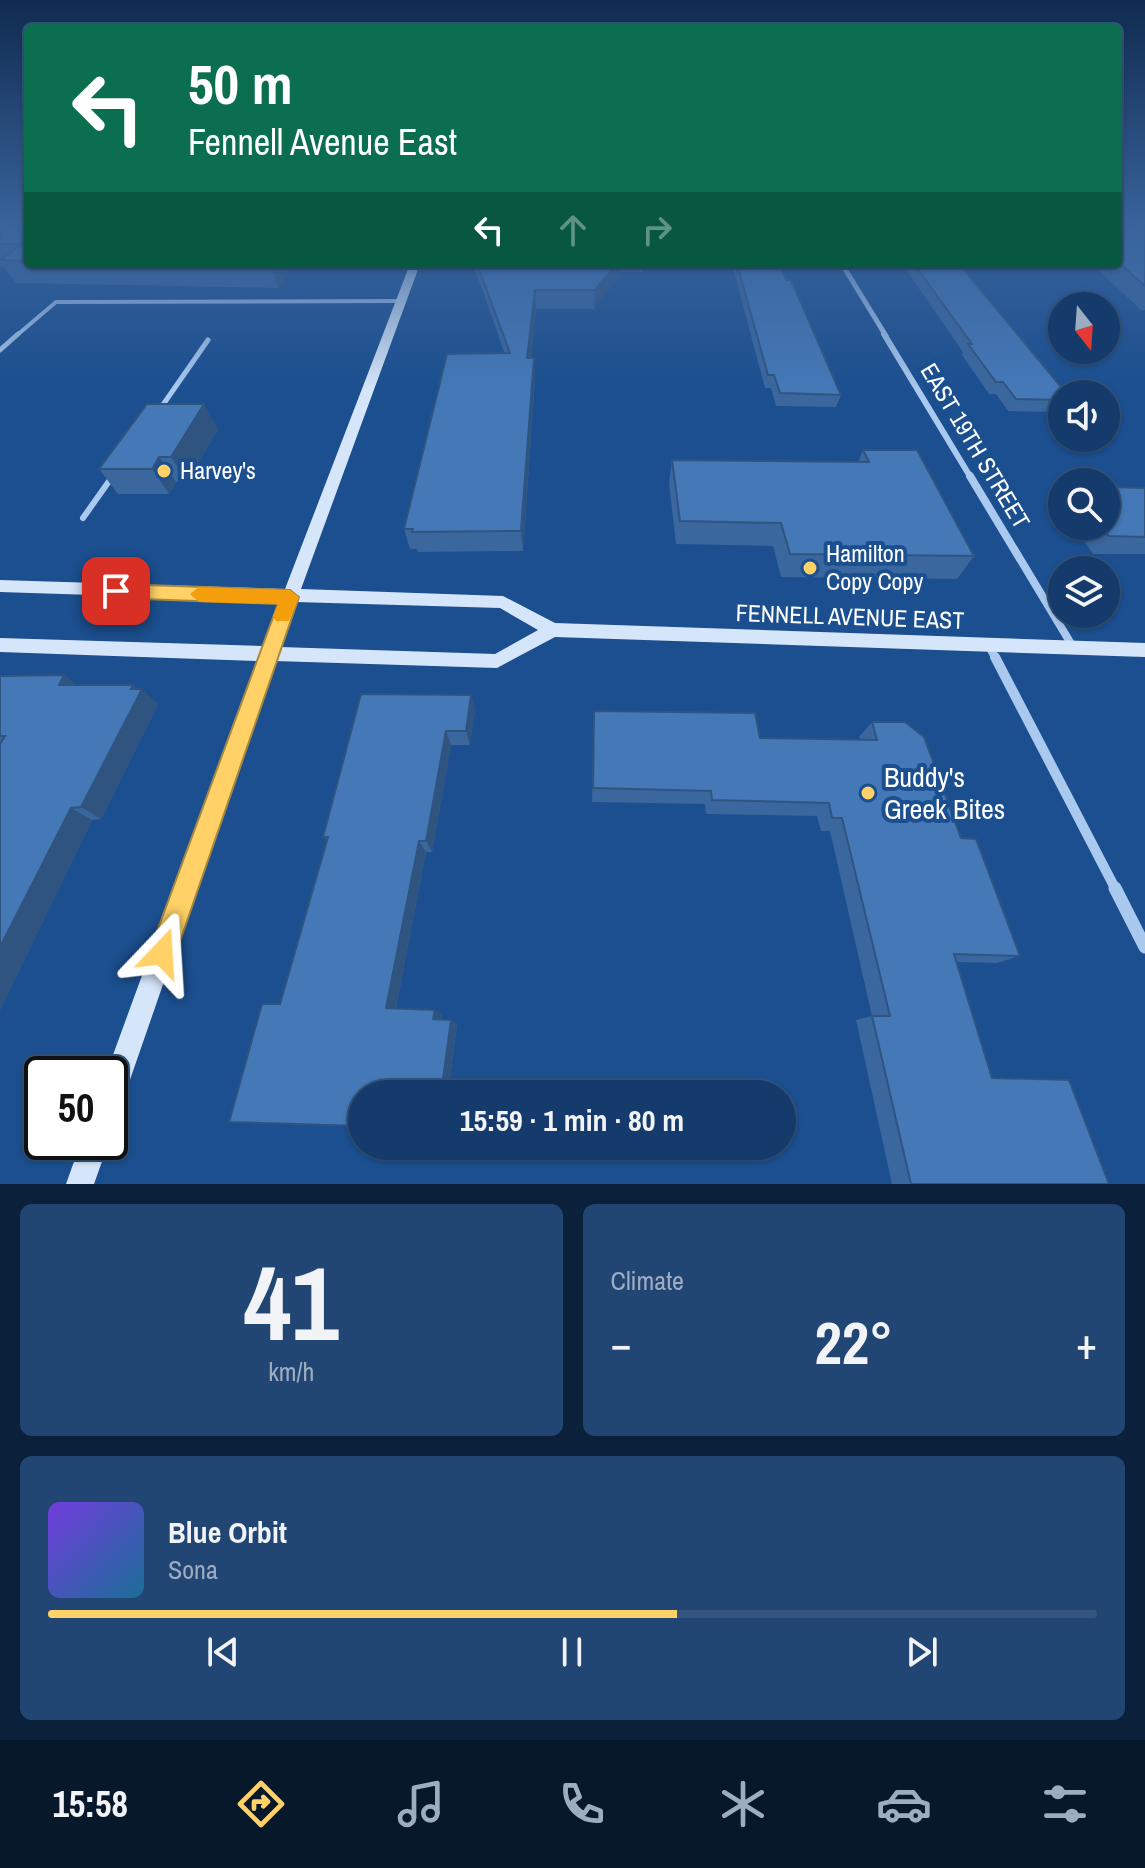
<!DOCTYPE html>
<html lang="en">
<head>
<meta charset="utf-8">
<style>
	:root { --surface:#143b6b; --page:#214673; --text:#f1f3f6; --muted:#9dadc1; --line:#33557e; --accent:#ffd166 }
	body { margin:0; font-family:"Archivo Narrow",sans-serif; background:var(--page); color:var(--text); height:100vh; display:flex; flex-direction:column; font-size:30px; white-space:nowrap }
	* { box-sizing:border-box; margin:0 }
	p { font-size:26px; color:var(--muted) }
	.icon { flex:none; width:44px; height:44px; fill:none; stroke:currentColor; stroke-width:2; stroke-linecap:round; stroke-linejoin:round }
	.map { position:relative; height:1184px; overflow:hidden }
	.sheet { display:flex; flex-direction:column; gap:20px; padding:20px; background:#0b203b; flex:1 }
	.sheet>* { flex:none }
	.top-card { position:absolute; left:24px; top:24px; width:1098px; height:244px; border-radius:8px; box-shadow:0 2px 6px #0004,0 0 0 2px var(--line); background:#0b6e4f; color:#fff; overflow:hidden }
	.needle { width:52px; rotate:163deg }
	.tools { position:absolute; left:1048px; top:292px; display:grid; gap:16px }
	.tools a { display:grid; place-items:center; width:72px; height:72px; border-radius:50%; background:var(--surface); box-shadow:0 2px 6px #0004,0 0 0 2px var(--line); font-size:40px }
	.speed { position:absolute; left:24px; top:1056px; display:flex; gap:16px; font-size:40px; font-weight:700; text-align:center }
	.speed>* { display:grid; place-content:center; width:104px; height:104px; border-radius:50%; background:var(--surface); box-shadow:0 2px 6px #0004,0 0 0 2px var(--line); line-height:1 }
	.speed .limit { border:4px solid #111; border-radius:12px; background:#fff; color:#111 }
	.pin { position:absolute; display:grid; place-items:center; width:68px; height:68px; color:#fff; margin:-34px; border-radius:16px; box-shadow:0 4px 12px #0006 }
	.me { position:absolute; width:88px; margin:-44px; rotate:20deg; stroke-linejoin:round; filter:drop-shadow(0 0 6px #0008) }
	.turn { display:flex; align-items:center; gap:28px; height:168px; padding:0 32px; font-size:36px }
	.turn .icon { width:104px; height:104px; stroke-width:2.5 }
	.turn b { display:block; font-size:56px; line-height:68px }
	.lanes { display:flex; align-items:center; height:76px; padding:0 32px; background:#0003; justify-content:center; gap:40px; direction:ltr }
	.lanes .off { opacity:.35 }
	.big { font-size:60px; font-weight:700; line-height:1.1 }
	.sheet .tile { flex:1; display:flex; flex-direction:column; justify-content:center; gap:12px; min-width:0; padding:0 28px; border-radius:12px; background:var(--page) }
	.sheet .dial { align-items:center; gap:0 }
	.dial b { font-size:104px; line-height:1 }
	.song { display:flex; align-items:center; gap:24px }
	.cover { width:96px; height:96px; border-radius:12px; background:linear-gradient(135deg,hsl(260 70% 55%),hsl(200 70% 35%)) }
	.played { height:8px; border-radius:4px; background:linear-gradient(90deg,var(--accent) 60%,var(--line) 60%) }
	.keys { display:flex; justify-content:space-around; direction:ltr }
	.heat { display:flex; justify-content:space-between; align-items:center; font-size:44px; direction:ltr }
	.sheet .tiles { flex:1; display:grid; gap:20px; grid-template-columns:1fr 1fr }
	.tile:last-child { grid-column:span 2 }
	.trip { position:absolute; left:348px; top:1080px; width:448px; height:80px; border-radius:40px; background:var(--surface); box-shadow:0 2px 6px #0004,0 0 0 2px var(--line); font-weight:700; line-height:80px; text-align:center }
	.menu { display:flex; height:128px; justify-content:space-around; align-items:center; background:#08182b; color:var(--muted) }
	.menu .icon { width:56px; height:56px }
	.menu .current { color:var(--accent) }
	.menu b { font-size:36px; color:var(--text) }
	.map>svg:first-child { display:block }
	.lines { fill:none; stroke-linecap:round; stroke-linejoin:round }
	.lane-far2 { stroke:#a9c9ee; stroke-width:4 }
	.lane-far1 { stroke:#a9c9ee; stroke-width:5 }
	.lane { stroke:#a9c9ee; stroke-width:6 }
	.street-far4 { stroke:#a9c9ee; stroke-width:5 }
	.street-far3 { stroke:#a9c9ee; stroke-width:6 }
	.street-far2 { stroke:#a9c9ee; stroke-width:8 }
	.street-far1 { stroke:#a9c9ee; stroke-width:10 }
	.street { stroke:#a9c9ee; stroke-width:13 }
	.secondary { fill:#d6e6fa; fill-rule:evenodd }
	.wall { fill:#3a679d }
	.shaded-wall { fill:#305480 }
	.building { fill:#4478b7; stroke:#305480; stroke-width:2 }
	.route { fill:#ffd166; stroke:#a68842; stroke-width:2 }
	.slow { fill:#f59e0b }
	.poi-dot { fill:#ffd166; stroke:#1b4f8f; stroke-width:3 }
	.labels { text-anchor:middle; stroke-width:8; stroke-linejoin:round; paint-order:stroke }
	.street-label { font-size:24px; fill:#fff; stroke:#1b4f8f }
	.poi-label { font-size:24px; fill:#fff; stroke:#1b4f8f; text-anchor:start }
	.near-poi-label { font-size:28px; fill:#fff; stroke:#1b4f8f; text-anchor:start }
</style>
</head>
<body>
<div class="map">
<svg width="1145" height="1184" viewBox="0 0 1145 1184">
	<rect width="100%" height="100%" fill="#1b4f8f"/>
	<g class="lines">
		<polyline class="lane-far2" points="16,336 56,302 401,301"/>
		<g class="lane-far1">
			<polyline points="0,350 18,334"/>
			<polyline points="160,409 208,340"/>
		</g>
		<polyline class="lane" points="83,518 112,477"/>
		<polyline class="street-far4" points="842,264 886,336"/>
		<polyline class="street-far3" points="884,334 971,478"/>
		<g class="street-far2">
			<polyline points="970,476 1073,647"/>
			<polyline points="989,646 996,659"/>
		</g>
		<polyline class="street-far1" points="995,657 1116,890"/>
		<polyline class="street" points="1115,888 1145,947"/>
		<g class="secondary">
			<path d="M410 264H420L301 589 503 596 555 623 1145 643V657L555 637 497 668 275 661 123 1100 119 1109 110 1113V1074H106L257 661 0 652V638L263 646 280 601 0 592V580L285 589ZM296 602 500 608 538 630 495 654 280 647Z"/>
			<polygon points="81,1142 109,1142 94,1184 66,1184"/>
		</g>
	</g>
	<g class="wall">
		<polygon points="0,224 28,224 28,264 295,264 278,288 16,283 4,267 0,267"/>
		<polygon points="1118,224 1145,233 1145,310 1141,310 1093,265 1087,264 1118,264"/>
		<polygon points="473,264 642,264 642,272 622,272 594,309 536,309 531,358 535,378 523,551 418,552 417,549 410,549 404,529 505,354"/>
		<polygon points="732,264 779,264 841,395 836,407 776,406 771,388 765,388"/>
		<polygon points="902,264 959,264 1062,394 1062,412 1008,411 996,394 989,394 962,355 963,352"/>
		<polygon points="218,429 187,482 176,482 169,494 118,494 99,469"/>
		<polygon points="863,450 974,556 957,579 781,577 773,546 676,544 669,483 672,460 858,462"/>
		<polygon points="1145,488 1145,554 1093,554 1074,526 1106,526"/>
		<polygon points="64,675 76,685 137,689 158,704 101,819 92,820 0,1010 0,676"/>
		<polygon points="471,695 475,710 470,745 451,745 432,852 426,852 396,1008 442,1014 441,1019 451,1020 457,1024 448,1094 362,1094 280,1004 327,840 323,837"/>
		<polygon points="594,711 760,738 860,739 859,737 872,722 961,838 1020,956 997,963 956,962 992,1078 1109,1184 892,1184 856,1020 872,1016 830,831 821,831 817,816 706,814 705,804 592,802"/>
	</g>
	<g class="shaded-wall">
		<polygon points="271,264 295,264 278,288 270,265"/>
		<polygon points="616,264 623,264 622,272 594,309 595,290"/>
		<polygon points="535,290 536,309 529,378 527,358"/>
		<polygon points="534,358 535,378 523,551 521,531"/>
		<polygon points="204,404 218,429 187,482 171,457"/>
		<polygon points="159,457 176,482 169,494 152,469"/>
		<polygon points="64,675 83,690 59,685"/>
		<polygon points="133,685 140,692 142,689 158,704 101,819 81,807"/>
		<polygon points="471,695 475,710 470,745 466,731"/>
		<polygon points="446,731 451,745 432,852 426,841"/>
		<polygon points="71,808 92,820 0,1010 0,947"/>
		<polygon points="419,841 426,852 395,1012 386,1008"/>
		<polygon points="435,1010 442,1014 440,1023 433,1019"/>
		<polygon points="451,1020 457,1024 448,1094 441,1094"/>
	</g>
	<g class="building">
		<polygon points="0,224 28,224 28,261 0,260 22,244 0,244"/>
		<polygon points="1118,224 1133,224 1145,233 1145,286 1118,262"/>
		<polygon points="477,264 616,264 595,290 535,290 527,358 534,358 521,531 412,532 413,529 404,529 447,354 510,353"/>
		<polygon points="737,264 779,264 786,280 791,280 841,395 780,393 774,375 768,375"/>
		<polygon points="914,264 959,264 1067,394 1062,394 1062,400 1016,399 1003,382 996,382 968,344 972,344"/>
		<polygon points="147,404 204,404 171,457 159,457 152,469 99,469"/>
		<polygon points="863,450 917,450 974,556 790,554 781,523 680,521 672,460 869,462"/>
		<polygon points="1106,487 1145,488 1145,537 1109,536 1101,526 1106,526"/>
		<polygon points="64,675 59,685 133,685 131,689 142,689 81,807 71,808 0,947 0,744 5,736 0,736 0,676"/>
		<polygon points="361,694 471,695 466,731 446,731 426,841 419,841 386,1008 435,1010 433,1019 451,1020 441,1094 362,1094 362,1126 229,1122 262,1004 280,1004 328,837 323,837"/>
		<polygon points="594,711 755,713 760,738 877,740 872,722 905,722 924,737 961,838 976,839 1020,956 954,954 992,1078 1069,1080 1109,1184 911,1184 872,1016 890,1016 842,818 832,818 829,803 712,800 711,791 593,788"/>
	</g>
	<linearGradient id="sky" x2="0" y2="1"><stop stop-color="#0f2b4f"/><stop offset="0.57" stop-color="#39639b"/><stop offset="1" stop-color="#39639b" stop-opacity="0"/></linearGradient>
	<rect width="1145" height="390" fill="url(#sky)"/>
	<polygon class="route" points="116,584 290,590 299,597 176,953 172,963 162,967 153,963 149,953 278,604 116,598 107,591"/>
	<polygon class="slow" points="199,587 290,590 299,597 289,621 276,621 273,616 278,604 199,602 190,594"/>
	<g class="poi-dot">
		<circle cx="164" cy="471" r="8"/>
		<circle cx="810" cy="568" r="8"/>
		<circle cx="868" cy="793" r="8"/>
	</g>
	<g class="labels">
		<g class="street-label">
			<text transform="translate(975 446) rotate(59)" y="8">EAST 19TH STREET</text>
			<text transform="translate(850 617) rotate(2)" y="8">FENNELL AVENUE EAST</text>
		</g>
		<g class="poi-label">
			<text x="180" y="479">Harvey's</text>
			<text x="826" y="562">Hamilton<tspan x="826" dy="28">Copy Copy</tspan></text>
		</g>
		<g class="near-poi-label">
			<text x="884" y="787">Buddy's<tspan x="884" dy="32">Greek Bites</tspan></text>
		</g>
	</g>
</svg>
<div class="tools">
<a><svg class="needle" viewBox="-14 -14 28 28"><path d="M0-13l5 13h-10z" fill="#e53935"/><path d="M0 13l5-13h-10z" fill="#9dadc1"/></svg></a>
<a><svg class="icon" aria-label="sound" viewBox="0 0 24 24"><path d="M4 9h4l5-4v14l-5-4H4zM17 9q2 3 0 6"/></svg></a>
<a><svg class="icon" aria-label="search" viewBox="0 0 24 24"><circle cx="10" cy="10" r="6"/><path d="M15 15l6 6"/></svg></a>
<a><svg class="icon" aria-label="layers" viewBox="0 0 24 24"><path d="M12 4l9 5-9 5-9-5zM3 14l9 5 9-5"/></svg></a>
</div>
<div class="speed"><div class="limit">50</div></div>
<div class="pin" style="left:116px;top:591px;background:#d93025"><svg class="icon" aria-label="arrive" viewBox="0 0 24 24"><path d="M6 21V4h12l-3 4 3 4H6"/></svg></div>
<svg class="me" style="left:162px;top:953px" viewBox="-20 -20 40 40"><path d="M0-17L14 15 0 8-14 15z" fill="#ffd166" stroke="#fff" stroke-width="4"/></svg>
<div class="trip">15:59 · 1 min · 80 m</div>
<div class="top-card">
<div class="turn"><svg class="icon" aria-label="left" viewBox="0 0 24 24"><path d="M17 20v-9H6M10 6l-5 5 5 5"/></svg><div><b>50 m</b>Fennell Avenue East</div></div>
<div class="lanes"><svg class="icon" aria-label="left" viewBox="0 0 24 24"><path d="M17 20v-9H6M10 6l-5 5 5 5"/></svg><svg class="icon off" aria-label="ahead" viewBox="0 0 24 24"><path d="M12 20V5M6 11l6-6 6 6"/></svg><svg class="icon off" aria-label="right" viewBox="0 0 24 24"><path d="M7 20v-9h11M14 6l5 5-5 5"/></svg></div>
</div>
</div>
<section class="sheet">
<div class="tiles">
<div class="tile dial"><b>41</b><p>km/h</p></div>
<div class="tile"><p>Climate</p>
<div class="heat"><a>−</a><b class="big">22°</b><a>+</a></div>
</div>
<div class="tile">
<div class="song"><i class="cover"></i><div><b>Blue Orbit</b><p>Sona</p></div></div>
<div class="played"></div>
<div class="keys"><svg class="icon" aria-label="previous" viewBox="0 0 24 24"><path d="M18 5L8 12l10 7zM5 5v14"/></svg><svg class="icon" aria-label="pause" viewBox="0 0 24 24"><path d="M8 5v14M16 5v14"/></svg><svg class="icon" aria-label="next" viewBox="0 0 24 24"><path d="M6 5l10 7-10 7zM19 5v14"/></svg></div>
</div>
</div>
</section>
<nav class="menu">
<b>15:58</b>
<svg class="icon current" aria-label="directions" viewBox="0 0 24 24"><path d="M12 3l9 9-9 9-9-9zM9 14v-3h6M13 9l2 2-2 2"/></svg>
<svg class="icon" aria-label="music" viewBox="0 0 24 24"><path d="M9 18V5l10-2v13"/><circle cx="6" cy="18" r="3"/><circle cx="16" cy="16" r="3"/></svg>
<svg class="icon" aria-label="phone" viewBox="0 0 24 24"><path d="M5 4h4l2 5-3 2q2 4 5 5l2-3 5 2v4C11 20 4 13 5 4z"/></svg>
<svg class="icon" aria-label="climate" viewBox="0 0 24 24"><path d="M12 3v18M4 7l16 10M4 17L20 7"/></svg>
<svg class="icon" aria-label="car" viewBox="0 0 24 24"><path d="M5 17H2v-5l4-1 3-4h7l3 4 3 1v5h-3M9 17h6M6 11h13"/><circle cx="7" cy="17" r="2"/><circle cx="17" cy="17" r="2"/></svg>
<svg class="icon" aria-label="filters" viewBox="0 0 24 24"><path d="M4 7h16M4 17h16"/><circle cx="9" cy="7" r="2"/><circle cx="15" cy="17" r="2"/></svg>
</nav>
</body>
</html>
